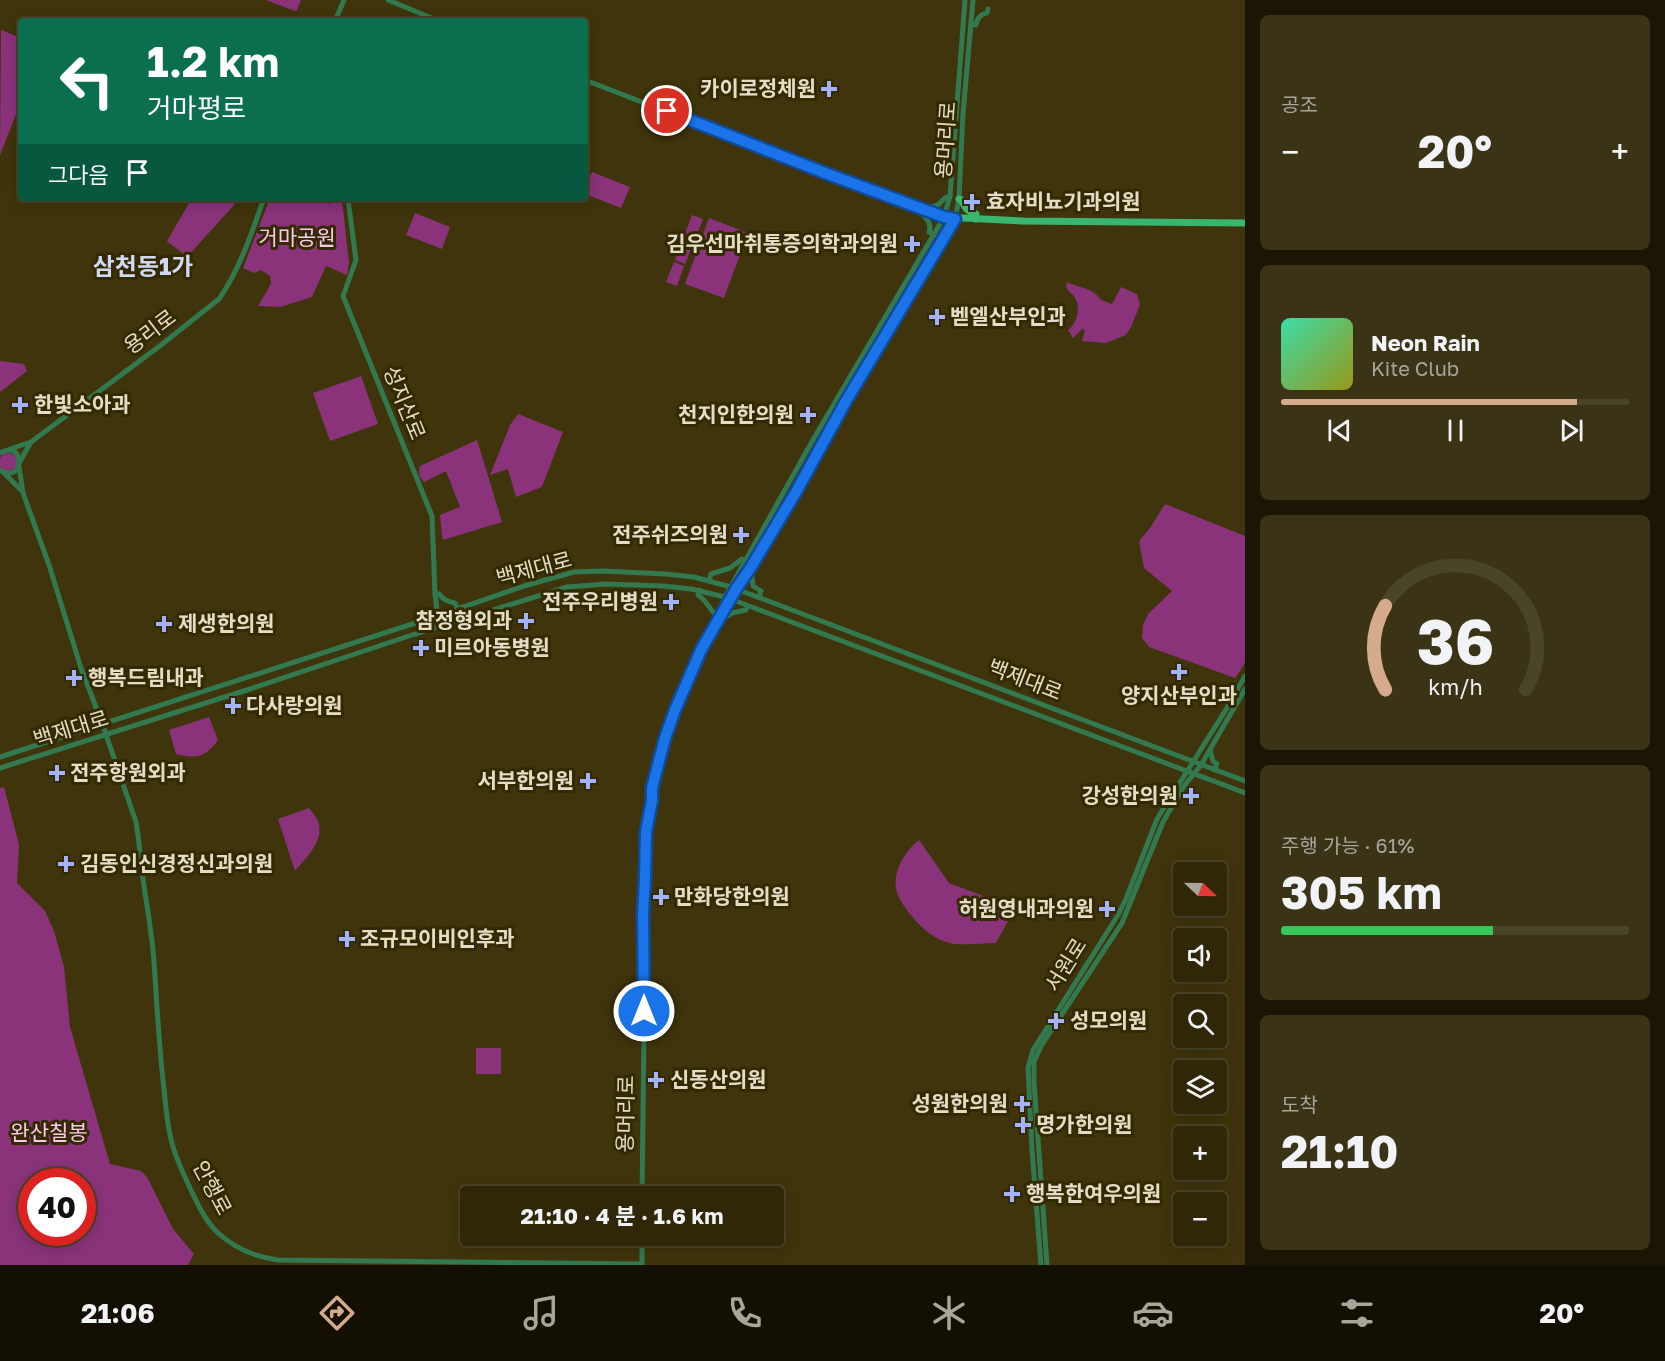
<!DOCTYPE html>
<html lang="ko">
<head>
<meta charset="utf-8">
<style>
	:root { --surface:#2f2708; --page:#3b3316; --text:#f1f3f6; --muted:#a7a59c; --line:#4a4429; --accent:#d6ab8b }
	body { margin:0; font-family:"Golos Text","Noto Sans KR",sans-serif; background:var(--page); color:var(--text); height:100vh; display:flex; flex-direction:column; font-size:22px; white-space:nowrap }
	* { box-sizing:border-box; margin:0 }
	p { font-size:20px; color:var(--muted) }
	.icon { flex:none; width:33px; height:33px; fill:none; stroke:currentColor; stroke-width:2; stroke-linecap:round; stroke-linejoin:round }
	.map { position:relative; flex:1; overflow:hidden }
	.details { display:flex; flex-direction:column; gap:15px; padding:15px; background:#1a1504; width:420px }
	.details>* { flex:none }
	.guide { position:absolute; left:18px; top:18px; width:570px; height:183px; border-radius:6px; box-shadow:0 3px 15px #0003,0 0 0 2px var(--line); background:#0b6e4f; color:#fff; overflow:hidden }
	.needle { width:39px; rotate:112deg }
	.fabs { position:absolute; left:1173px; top:862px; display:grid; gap:12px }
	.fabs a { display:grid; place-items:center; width:54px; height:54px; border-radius:6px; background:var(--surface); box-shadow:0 3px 15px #0003,0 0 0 2px var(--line); font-size:30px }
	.speed { position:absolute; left:18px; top:1168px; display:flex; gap:12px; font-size:30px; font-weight:700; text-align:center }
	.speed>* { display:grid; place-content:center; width:78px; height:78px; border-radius:50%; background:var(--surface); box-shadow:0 3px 15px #0003,0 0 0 2px var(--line); line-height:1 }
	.speed .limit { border:9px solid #d22; background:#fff; color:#111 }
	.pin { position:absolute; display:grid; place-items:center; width:51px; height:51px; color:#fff; margin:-26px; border:3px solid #fff; border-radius:50%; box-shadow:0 2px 6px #0007 }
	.me { position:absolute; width:66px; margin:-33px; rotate:0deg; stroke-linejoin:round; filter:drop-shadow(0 0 4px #0008) }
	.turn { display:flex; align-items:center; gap:21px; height:126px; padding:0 30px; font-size:27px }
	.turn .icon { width:78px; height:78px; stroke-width:2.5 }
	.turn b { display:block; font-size:42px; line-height:51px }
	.then { display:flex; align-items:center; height:57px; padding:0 30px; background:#0003; gap:12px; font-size:22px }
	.big { font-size:45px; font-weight:700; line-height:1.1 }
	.details .card { flex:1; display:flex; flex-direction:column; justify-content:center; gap:9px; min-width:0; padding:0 21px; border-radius:9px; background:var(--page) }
	.details .dial { align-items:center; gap:0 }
	.dial svg { height:156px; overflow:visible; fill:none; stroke:var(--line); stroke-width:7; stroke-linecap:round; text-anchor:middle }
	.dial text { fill:var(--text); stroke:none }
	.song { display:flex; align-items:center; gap:18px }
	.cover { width:72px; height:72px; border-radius:9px; background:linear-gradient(135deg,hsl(160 70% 55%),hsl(60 70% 35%)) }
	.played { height:6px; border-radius:3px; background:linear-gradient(90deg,var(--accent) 85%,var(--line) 85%) }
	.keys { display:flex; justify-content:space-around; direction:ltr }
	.heat { display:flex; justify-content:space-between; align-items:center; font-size:33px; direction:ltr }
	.charge { height:9px; border-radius:4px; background:linear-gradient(90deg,#34c759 61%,var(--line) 0) }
	.trip { position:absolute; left:460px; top:1186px; width:324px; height:60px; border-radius:6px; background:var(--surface); box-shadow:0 3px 15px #0003,0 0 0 2px var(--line); font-weight:700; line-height:60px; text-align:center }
	.dock { display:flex; height:96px; justify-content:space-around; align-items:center; background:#131003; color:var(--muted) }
	.dock .icon { width:42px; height:42px }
	.dock .selected { color:var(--accent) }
	.dock b { font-size:27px; color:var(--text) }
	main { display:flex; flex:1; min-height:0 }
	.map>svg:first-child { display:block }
	.green { fill:#8a337b; fill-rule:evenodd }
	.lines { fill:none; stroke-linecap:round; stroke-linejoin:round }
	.minor { stroke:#32794f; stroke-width:5 }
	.major { stroke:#39b570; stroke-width:7 }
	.route-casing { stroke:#114b97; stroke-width:15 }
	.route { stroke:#1a73e8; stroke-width:10 }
	.poi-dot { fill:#a3b2fd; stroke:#342a01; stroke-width:2 }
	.labels { text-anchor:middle; stroke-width:6; stroke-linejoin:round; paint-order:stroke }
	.poi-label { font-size:21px; font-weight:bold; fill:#e3ddc8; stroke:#342a01; text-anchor:start }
	.street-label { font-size:21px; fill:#e3ddc8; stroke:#342a01 }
	.park-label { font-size:21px; fill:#fac8ee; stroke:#342a01 }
	.quarter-label { font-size:24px; font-weight:bold; fill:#d1d8f4; stroke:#342a01 }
</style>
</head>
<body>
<main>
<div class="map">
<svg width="1245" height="1265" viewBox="0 0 1245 1265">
	<rect width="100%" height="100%" fill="#3f340b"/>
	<g class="green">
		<polygon points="266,0 301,0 297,10 295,11"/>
		<polygon points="1,30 21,38 21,102 0,155"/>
		<polygon points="592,172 630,187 621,208 585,194 585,188"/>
		<polygon points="192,198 230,198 230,200 235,204 187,257 167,241"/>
		<polygon points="270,198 316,198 330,204 333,198 342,199 349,263 347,275 326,266 312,297 280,307 258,306 271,284 270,276 261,270 254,273 243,268"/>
		<polygon points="415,213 450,227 442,249 406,235"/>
		<polygon points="692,215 703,219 695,240 684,236"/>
		<polygon points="709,218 748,233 724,298 685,284"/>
		<polygon points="682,240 693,244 685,264 675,260"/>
		<polygon points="674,262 684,266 677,286 666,282"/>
		<path d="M1067 282C1079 288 1094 288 1101 300L1112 304 1121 287 1137 294 1140 305 1131 327 1126 335 1106 343 1082 341 1085 330 1082 329 1073 338 1068 330C1077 324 1081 308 1075 298 1073 294 1069 292 1066 287Z"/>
		<polygon points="0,361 24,364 27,371 0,392"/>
		<polygon points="361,376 378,424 330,441 313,393"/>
		<polygon points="518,414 563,432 542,487 516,497 508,469 490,475 510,425"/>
		<path d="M477 440 502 522 443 540 442 536 440 515 460 507 446 471 424 482C419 477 418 473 420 466Z"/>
		<circle cx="8" cy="462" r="9"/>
		<polygon points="1165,504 1245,536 1245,663 1235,678 1149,647 1142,638 1143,625 1148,614 1172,591 1144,568 1139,541 1150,528"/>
		<path d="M209 717 218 740C205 758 197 759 176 754L169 730Z"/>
		<path d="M4 787 19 845 17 883 45 911 54 931 64 967 70 1027 110 1164 141 1171 147 1177 173 1229 194 1254 188 1265H0V788ZM32 1182H82V1233H32Z"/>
		<path d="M309 808C312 812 316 816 318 821 325 840 306 858 295 871L278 819Z"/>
		<path d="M919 840 949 883 1015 908 996 943C982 943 963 946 950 943 936 940 924 930 915 920 909 913 903 906 899 897 889 877 903 853 919 840Z"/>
		<rect x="476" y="1048" width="25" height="26"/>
	</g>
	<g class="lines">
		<g class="minor">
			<polyline points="388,0 439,21"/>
			<polyline points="335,21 344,0"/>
			<path d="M971 24 976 25C977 18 980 14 987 13L988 9"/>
			<polyline points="585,80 825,173 944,217"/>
			<polyline points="344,198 348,199 356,260 343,296 432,516 435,594 439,626"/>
			<path d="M934 235 929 232C932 225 928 220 923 215L925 209 938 205 945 198 950 196"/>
			<polyline points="10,449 31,442"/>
			<path d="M0 453C26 438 24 486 0 470"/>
			<path d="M19 463 31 442 161 345 219 299C240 269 252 232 264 198"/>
			<path d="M19 466 23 493 49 565 81 668 102 723 136 822C139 839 140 855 142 872 146 902 152 932 154 962 157 1005 159 1047 164 1089 166 1107 167 1126 172 1143 176 1159 184 1175 191 1190 198 1205 205 1220 217 1232 234 1248 256 1257 278 1260L642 1264"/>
			<polyline points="4,473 22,491"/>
			<polyline points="751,568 753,586 761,591 759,597"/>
			<polyline points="709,581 711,574 730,568 742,559 745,561"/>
			<path d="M700 590 698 595C708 602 709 609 716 615"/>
			<path d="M435 594H439C443 600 449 602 455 603L458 609"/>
			<polyline points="719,619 722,620 732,613 746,610 748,606"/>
			<polyline points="707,635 725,597 814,438 944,217 950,196 965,0"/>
			<polyline points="1210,750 1213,761 1217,764 1214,770"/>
			<polyline points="0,757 437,616 524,586 574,572 603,571 665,574 694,577 731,587 1245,781"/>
			<polyline points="0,768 250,689 409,636 567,587 606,584 663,586 691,589 725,597 1245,793"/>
			<polyline points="642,1197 644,1031 643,914 645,879 646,832 652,800 652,788 665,738 675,710 704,645 736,589 751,567 796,492 846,401 955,219 959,199 963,114 973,0"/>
			<polyline points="642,1265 642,1236"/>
			<polyline points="1041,1265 1032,1150 1028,1068 1033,1050 1118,915 1126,899 1157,819 1227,708 1245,676"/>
			<polyline points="1047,1265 1034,1082 1034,1062 1041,1046 1122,923 1163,822 1184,786 1201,765 1245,689"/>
		</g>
		<g class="major">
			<path d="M959 199 961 200C966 208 967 212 976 214V219"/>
			<polyline points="944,217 1023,221 1245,223"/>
		</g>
	</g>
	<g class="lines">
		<defs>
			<polyline id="route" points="644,1011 643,914 645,879 646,832 652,800 652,788 665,738 675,710 701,650 736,589 751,567 796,492 846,401 955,219 944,217 825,173 667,111"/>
		</defs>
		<use href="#route" class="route-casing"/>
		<use href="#route" class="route"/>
	</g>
	<g class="poi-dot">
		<path d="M826 80h6v6h6v6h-6v6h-6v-6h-6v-6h6z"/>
		<path d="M969 193h6v6h6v6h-6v6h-6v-6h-6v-6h6z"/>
		<path d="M909 235h6v6h6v6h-6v6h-6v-6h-6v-6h6z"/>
		<path d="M934 308h6v6h6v6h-6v6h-6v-6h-6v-6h6z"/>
		<path d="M17 396h6v6h6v6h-6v6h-6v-6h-6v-6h6z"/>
		<path d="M805 406h6v6h6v6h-6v6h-6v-6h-6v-6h6z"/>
		<path d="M738 526h6v6h6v6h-6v6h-6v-6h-6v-6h6z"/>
		<path d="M668 593h6v6h6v6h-6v6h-6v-6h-6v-6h6z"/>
		<path d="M523 612h6v6h6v6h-6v6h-6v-6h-6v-6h6z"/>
		<path d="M161 615h6v6h6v6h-6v6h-6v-6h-6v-6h6z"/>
		<path d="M418 639h6v6h6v6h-6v6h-6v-6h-6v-6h6z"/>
		<path d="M1176 663h6v6h6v6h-6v6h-6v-6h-6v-6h6z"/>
		<path d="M71 669h6v6h6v6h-6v6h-6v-6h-6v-6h6z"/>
		<path d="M230 697h6v6h6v6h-6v6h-6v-6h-6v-6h6z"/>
		<path d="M54 764h6v6h6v6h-6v6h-6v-6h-6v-6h6z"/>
		<path d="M585 772h6v6h6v6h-6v6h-6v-6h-6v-6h6z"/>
		<path d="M1188 787h6v6h6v6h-6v6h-6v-6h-6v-6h6z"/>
		<path d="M63 855h6v6h6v6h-6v6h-6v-6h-6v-6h6z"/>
		<path d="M658 888h6v6h6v6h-6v6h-6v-6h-6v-6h6z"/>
		<path d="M1104 900h6v6h6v6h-6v6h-6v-6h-6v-6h6z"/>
		<path d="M344 930h6v6h6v6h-6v6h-6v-6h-6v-6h6z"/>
		<path d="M1053 1012h6v6h6v6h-6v6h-6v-6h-6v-6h6z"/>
		<path d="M653 1071h6v6h6v6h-6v6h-6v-6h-6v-6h6z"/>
		<path d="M1019 1095h6v6h6v6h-6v6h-6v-6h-6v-6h6z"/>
		<path d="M1020 1116h6v6h6v6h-6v6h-6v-6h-6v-6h6z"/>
		<path d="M1009 1185h6v6h6v6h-6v6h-6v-6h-6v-6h6z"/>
	</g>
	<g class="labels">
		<g class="poi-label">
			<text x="816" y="96" text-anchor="end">카이로정체원</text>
			<text x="986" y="209">효자비뇨기과의원</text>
			<text x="898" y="251" text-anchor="end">김우선마취통증의학과의원</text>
			<text x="950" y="324">벧엘산부인과</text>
			<text x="34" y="412">한빛소아과</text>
			<text x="794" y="422" text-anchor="end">천지인한의원</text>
			<text x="728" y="542" text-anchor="end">전주쉬즈의원</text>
			<text x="658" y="609" text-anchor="end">전주우리병원</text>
			<text x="512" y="628" text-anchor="end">참정형외과</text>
			<text x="178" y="631">제생한의원</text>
			<text x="434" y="655">미르아동병원</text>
			<text x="88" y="685">행복드림내과</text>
			<text x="1179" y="703" text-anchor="middle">양지산부인과</text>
			<text x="246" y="713">다사랑의원</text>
			<text x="70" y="780">전주항원외과</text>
			<text x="574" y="788" text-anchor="end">서부한의원</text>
			<text x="1178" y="803" text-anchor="end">강성한의원</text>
			<text x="80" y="871">김동인신경정신과의원</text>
			<text x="674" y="904">만화당한의원</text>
			<text x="1094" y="916" text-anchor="end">허원영내과의원</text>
			<text x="360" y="946">조규모이비인후과</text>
			<text x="1070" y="1028">성모의원</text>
			<text x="670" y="1087">신동산의원</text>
			<text x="1008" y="1111" text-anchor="end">성원한의원</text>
			<text x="1036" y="1132">명가한의원</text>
			<text x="1026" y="1201">행복한여우의원</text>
		</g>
		<g class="street-label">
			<text transform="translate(946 140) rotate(-86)" y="7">용머리로</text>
			<text transform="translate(150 332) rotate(-37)" y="7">용리로</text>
			<text transform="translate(404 403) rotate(68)" y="7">성지산로</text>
			<text transform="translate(534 569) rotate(-15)" y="7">백제대로</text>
			<text transform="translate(1025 680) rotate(21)" y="7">백제대로</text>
			<text transform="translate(71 729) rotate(-17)" y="7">백제대로</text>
			<text transform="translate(1066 965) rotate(-58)" y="7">서원로</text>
			<text transform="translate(626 1114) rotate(-89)" y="7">용머리로</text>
			<text transform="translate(212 1188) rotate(62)" y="7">안행로</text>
		</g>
		<g class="park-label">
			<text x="297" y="245">거마공원</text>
			<text x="49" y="1140">완산칠봉</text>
		</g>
		<g class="quarter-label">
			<text x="143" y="275">삼천동1가</text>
		</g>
	</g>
</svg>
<div class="fabs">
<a><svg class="needle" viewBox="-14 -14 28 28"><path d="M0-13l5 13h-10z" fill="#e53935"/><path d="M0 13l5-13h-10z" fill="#a7a59c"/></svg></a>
<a><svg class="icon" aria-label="sound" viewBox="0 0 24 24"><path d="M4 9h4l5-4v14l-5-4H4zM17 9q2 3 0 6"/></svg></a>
<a><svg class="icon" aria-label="search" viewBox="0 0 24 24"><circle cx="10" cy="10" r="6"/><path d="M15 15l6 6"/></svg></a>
<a><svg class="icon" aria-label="layers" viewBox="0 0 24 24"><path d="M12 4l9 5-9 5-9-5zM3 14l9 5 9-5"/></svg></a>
<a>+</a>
<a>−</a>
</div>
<div class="speed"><div class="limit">40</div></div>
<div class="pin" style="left:667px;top:111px;background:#d93025"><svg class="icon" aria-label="arrive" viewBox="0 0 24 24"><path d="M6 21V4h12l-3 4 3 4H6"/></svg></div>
<svg class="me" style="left:644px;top:1011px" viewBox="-20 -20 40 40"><circle r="17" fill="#1a73e8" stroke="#fff" stroke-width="3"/><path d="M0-11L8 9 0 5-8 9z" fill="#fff"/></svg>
<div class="trip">21:10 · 4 분 · 1.6 km</div>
<div class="guide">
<div class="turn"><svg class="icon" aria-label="left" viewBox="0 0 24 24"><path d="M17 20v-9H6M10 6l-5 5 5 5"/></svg><div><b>1.2 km</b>거마평로</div></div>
<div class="then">그다음<svg class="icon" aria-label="arrive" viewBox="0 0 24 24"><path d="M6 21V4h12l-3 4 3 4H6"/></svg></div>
</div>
</div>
<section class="details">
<div class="card"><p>공조</p>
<div class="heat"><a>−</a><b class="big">20°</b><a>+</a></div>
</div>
<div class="card">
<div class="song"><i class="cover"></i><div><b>Neon Rain</b><p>Kite Club</p></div></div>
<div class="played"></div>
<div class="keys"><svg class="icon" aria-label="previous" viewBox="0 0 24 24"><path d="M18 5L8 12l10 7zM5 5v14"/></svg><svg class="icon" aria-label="pause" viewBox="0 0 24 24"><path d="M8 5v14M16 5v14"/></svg><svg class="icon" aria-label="next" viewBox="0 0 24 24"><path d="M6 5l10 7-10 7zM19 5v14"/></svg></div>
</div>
<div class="card dial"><svg viewBox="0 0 100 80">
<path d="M14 69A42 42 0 1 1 86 69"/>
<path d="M14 69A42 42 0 0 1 14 26" stroke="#d6ab8b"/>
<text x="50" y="56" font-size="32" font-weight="700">36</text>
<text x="50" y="72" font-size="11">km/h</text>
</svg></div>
<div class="card"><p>주행 가능 · 61%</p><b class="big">305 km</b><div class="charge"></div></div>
<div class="card"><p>도착</p><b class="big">21:10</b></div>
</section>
</main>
<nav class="dock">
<b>21:06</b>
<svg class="icon selected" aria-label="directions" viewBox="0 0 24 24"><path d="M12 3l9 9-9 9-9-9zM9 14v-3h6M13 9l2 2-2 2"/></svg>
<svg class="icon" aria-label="music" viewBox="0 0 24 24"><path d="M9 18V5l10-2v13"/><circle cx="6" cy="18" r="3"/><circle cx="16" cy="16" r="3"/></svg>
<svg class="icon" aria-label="phone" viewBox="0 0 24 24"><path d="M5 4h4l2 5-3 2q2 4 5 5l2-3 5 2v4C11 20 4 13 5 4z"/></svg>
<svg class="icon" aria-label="climate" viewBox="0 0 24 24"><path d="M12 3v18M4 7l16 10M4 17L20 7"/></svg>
<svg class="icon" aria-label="car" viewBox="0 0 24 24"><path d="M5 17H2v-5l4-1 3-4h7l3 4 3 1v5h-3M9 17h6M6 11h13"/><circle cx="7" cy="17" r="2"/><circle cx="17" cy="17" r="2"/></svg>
<svg class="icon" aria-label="filters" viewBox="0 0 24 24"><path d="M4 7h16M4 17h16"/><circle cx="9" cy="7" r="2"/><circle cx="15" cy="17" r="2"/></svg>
<b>20°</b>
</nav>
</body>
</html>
